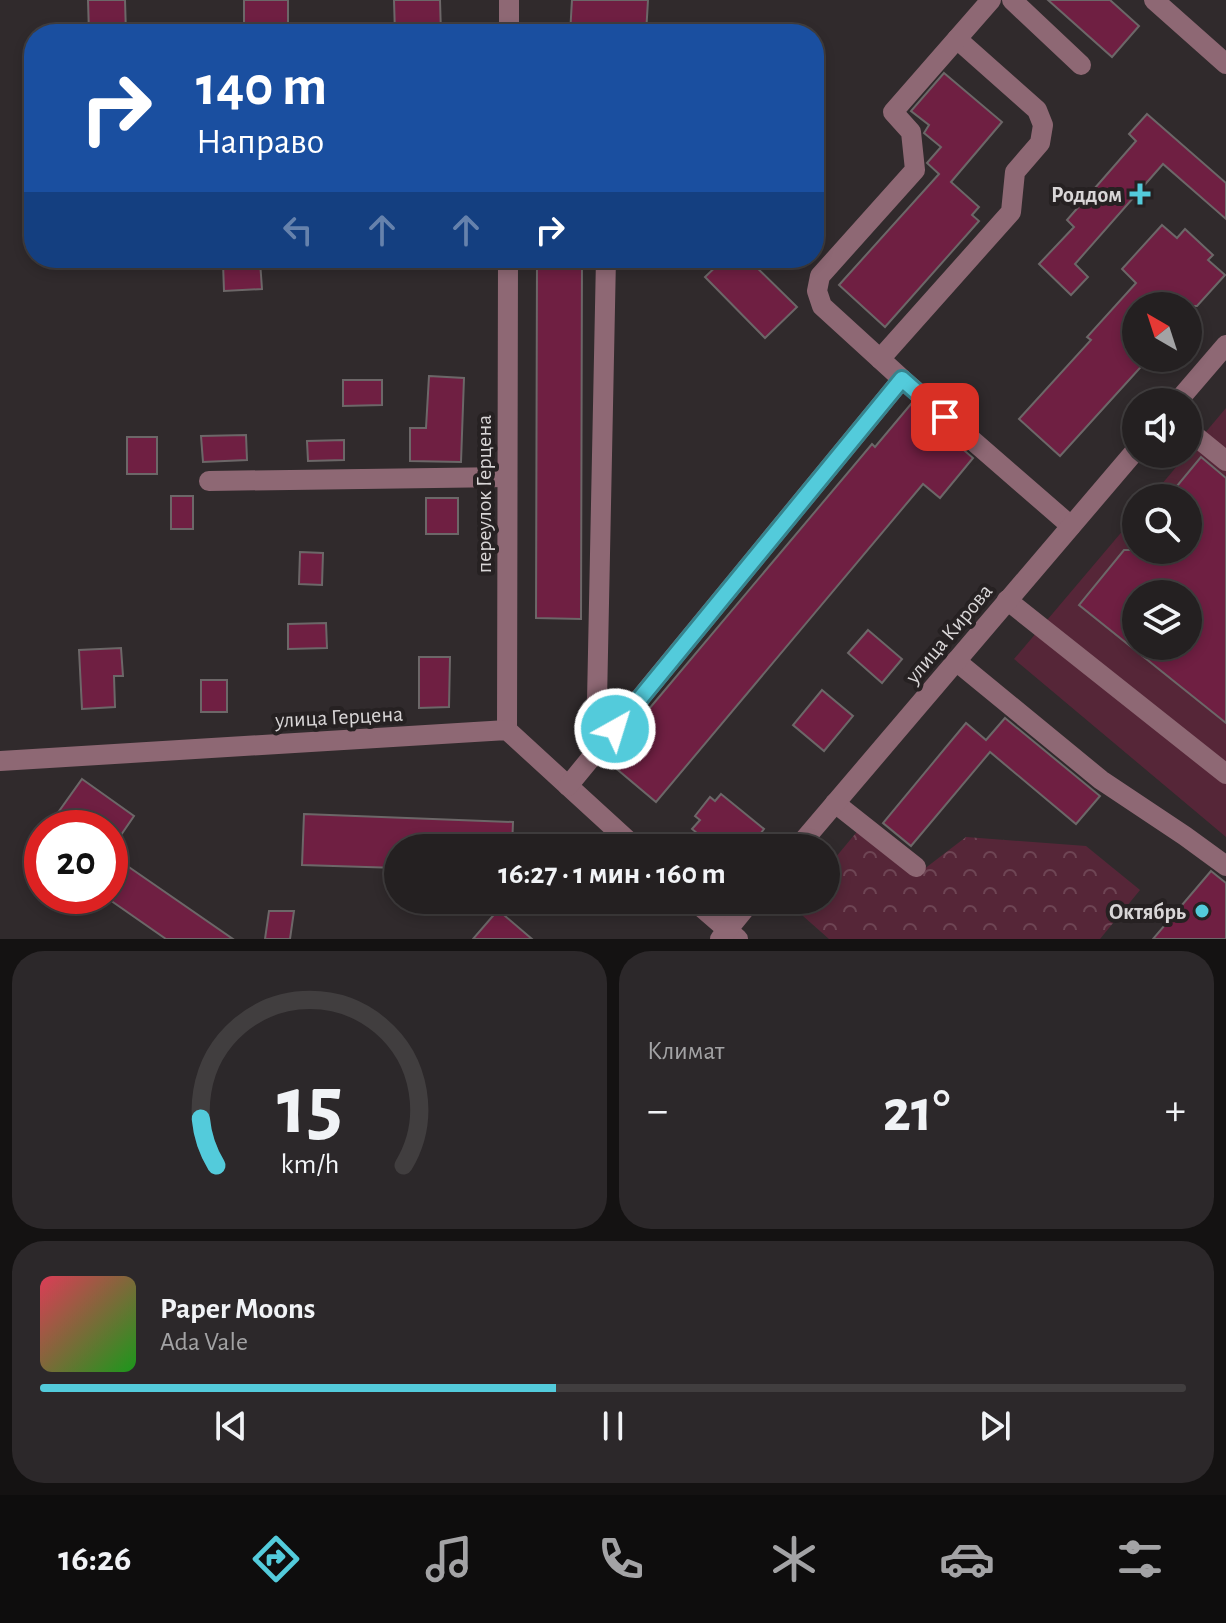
<!DOCTYPE html>
<html lang="ru">
<head>
<meta charset="utf-8">
<style>
	:root { --surface:#242021; --page:#2c282a; --text:#f1f3f6; --muted:#a3a3a5; --line:#413e3f; --accent:#53cbdb }
	body { margin:0; font-family:"Alegreya Sans",sans-serif; background:var(--page); color:var(--text); height:100vh; display:flex; flex-direction:column; font-size:30px; white-space:nowrap }
	* { box-sizing:border-box; margin:0 }
	p { font-size:26px; color:var(--muted) }
	.icon { flex:none; width:44px; height:44px; fill:none; stroke:currentColor; stroke-width:2; stroke-linecap:round; stroke-linejoin:round }
	.map { position:relative; height:939px; overflow:hidden }
	.drawer { display:flex; flex-direction:column; gap:12px; padding:12px; background:#141212; flex:1 }
	.drawer>* { flex:none }
	.banner { position:absolute; left:24px; top:24px; width:800px; height:244px; border-radius:32px; box-shadow:0 4px 12px #0003,0 0 0 2px var(--line); background:#1a4fa0; color:#fff; overflow:hidden }
	.needle { width:52px; rotate:321deg }
	.controls { position:absolute; left:1122px; top:292px; display:grid; gap:16px }
	.controls a { display:grid; place-items:center; width:80px; height:80px; border-radius:50%; background:var(--surface); box-shadow:0 4px 12px #0003,0 0 0 2px var(--line); font-size:40px }
	.speed { position:absolute; left:24px; top:810px; display:flex; gap:16px; font-size:40px; font-weight:700; text-align:center }
	.speed>* { display:grid; place-content:center; width:104px; height:104px; border-radius:50%; background:var(--surface); box-shadow:0 4px 12px #0003,0 0 0 2px var(--line); line-height:1 }
	.speed .limit { border:12px solid #d22; background:#fff; color:#111 }
	.pin { position:absolute; display:grid; place-items:center; width:68px; height:68px; color:#fff; margin:-34px; border-radius:16px; box-shadow:0 4px 12px #0006 }
	.me { position:absolute; width:88px; margin:-44px; rotate:39deg; stroke-linejoin:round; filter:drop-shadow(0 0 6px #0008) }
	.turn { display:flex; align-items:center; gap:28px; height:168px; padding:0 40px; font-size:36px }
	.turn .icon { width:104px; height:104px; stroke-width:2.5 }
	.turn b { display:block; font-size:56px; line-height:68px }
	.lanes { display:flex; align-items:center; height:76px; padding:0 40px; background:#0003; justify-content:center; gap:40px; direction:ltr }
	.lanes .off { opacity:.35 }
	.big { font-size:60px; font-weight:600; line-height:1.1 }
	.drawer .widget { flex:1; display:flex; flex-direction:column; justify-content:center; gap:12px; min-width:0; padding:0 28px; border-radius:32px; background:var(--page) }
	.drawer .dial { align-items:center; gap:0 }
	.dial svg { height:208px; overflow:visible; fill:none; stroke:var(--line); stroke-width:7; stroke-linecap:round; text-anchor:middle }
	.dial text { fill:var(--text); stroke:none }
	.song { display:flex; align-items:center; gap:24px }
	.cover { width:96px; height:96px; border-radius:12px; background:linear-gradient(135deg,hsl(350 70% 55%),hsl(120 70% 35%)) }
	.played { height:8px; border-radius:4px; background:linear-gradient(90deg,var(--accent) 45%,var(--line) 45%) }
	.keys { display:flex; justify-content:space-around; direction:ltr }
	.heat { display:flex; justify-content:space-between; align-items:center; font-size:44px; direction:ltr }
	.drawer .tiles { flex:1; display:grid; gap:12px; grid-template-columns:1fr 1fr }
	.widget:last-child { grid-column:span 2 }
	.trip { position:absolute; left:384px; top:834px; width:456px; height:80px; border-radius:40px; background:var(--surface); box-shadow:0 4px 12px #0003,0 0 0 2px var(--line); font-weight:600; line-height:80px; text-align:center }
	.tabs { display:flex; height:128px; justify-content:space-around; align-items:center; background:#0e0d0d; color:var(--muted) }
	.tabs .icon { width:56px; height:56px }
	.tabs .selected { color:var(--accent) }
	.tabs b { font-size:36px; color:var(--text) }
	.map>svg:first-child { display:block }
	.park { fill:url(#park-crowns) }
	.pitch { fill:#562638; fill-rule:evenodd }
	.building { fill:#6f1f42; stroke:#6c6768; stroke-width:2; fill-rule:evenodd }
	.lines { fill:none; stroke-linecap:round; stroke-linejoin:round }
	.minor { stroke:#8e6874; stroke-width:20 }
	.route-casing { stroke:#36848e; stroke-width:20 }
	.route { stroke:#53cbdb; stroke-width:14 }
	.poi-dot { fill:#53cbdb; stroke:#262122; stroke-width:3 }
	.labels { text-anchor:middle; stroke-width:8; stroke-linejoin:round; paint-order:stroke }
	.poi-label { font-size:22px; font-weight:bold; fill:#d9d6d7; stroke:#262122; text-anchor:end }
	.street-label { font-size:22px; fill:#d9d6d7; stroke:#262122 }
</style>
</head>
<body>
<div class="map">
<svg width="1226" height="939" viewBox="0 0 1226 939">
	<defs>
		<pattern id="park-crowns" width="20" height="18" patternUnits="userSpaceOnUse" patternTransform="scale(2)"><rect width="20" height="18" fill="#562638"/><path d="M2 6a3 3 0 1 1 6 0M12 15a3 3 0 1 1 6 0" fill="none" stroke="#6e4554"/></pattern>
	</defs>
	<rect width="100%" height="100%" fill="#302a2c"/>
	<polygon class="park" points="860,828 915,876 966,837 1086,846 1140,890 1100,939 829,939 794,908 801,900 826,900 826,869"/>
	<path class="pitch" d="M1226 408V837L1014 659 1136 515V550H1188V498H1150ZM1136 594H1188V646H1136Z"/>
	<g class="building">
		<polygon points="88,0 125,0 126,34 89,34"/>
		<rect x="244" y="0" width="44" height="34"/>
		<polygon points="394,0 440,0 441,34 395,34"/>
		<polygon points="572,0 648,0 646,34 570,34"/>
		<polygon points="1048,0 1110,0 1139,26 1112,57"/>
		<polygon points="944,73 1002,122 951,182 979,207 972,215 979,221 885,327 839,285 939,174 927,163 941,147 924,133 929,125 911,111"/>
		<polygon points="1147,114 1226,183 1226,219 1163,164 1075,264 1088,277 1071,295 1039,264 1074,227 1067,220 1136,141 1129,134"/>
		<polygon points="1162,225 1177,238 1185,229 1213,255 1208,260 1225,275 1197,306 1136,306 1136,358 1149,358 1060,456 1019,419 1091,340 1087,337 1136,283 1122,269"/>
		<polygon points="537,258 582,258 581,619 536,618"/>
		<polygon points="725,258 747,258 797,307 765,338 705,277"/>
		<polygon points="260,261 262,289 224,291 223,263"/>
		<polygon points="429,376 464,378 461,462 410,461 410,428 426,428"/>
		<polygon points="343,380 382,380 382,405 343,406"/>
		<polygon points="911,404 973,458 940,498 923,484 656,802 606,760 872,444 875,447"/>
		<polygon points="246,435 247,460 203,462 201,436"/>
		<rect x="127" y="437" width="30" height="37"/>
		<polygon points="344,440 344,460 308,461 307,441"/>
		<path d="M1201 457 1226 478V723L1079 605 1124 550H1188V498H1167ZM1136 594H1188V646H1136Z"/>
		<rect x="171" y="496" width="22" height="33"/>
		<rect x="426" y="498" width="32" height="36"/>
		<polygon points="300,552 323,553 322,585 299,584"/>
		<polygon points="326,623 327,648 288,649 288,624"/>
		<polygon points="868,630 902,659 882,683 848,653"/>
		<polygon points="121,648 123,676 114,676 115,707 82,709 79,650"/>
		<polygon points="419,657 450,657 449,707 419,708"/>
		<rect x="201" y="680" width="26" height="32"/>
		<polygon points="822,690 853,716 824,751 793,725"/>
		<polygon points="1005,718 1100,796 1076,824 990,752 911,846 883,823 966,723 986,740"/>
		<polygon points="82,779 134,816 110,851 110,828 47,828"/>
		<polygon points="721,794 764,829 749,848 715,848 692,829 700,820 695,816 710,797 715,801"/>
		<polygon points="304,814 513,822 512,848 398,848 398,868 302,865"/>
		<polygon points="110,854 233,939 166,939 110,900"/>
		<polygon points="1211,871 1226,883 1226,939 1153,939"/>
		<polygon points="498,910 532,939 473,939"/>
		<polygon points="269,911 294,911 290,939 265,939"/>
	</g>
	<g class="lines">
		<g class="minor">
			<polyline points="1012,0 1081,65"/>
			<polyline points="1154,0 1226,64"/>
			<polyline points="509,34 509,0"/>
			<polyline points="880,359 1011,212 1015,172 1040,143 1043,125 1037,110 957,39"/>
			<polyline points="902,379 822,306 817,291 820,276 915,170 911,132 893,112 991,0"/>
			<polyline points="1177,402 1226,345"/>
			<polyline points="1188,430 1226,461"/>
			<polyline points="209,481 507,477"/>
			<polyline points="1007,600 1226,774"/>
			<polyline points="956,661 1101,780 1185,836 1226,866"/>
			<polyline points="507,730 508,258"/>
			<polyline points="596,751 606,258"/>
			<polyline points="0,761 507,730 636,848"/>
			<polyline points="568,786 902,379 1071,526"/>
			<polyline points="835,803 916,867"/>
			<polyline points="797,848 1136,450"/>
			<polyline points="693,900 738,939"/>
			<polyline points="720,939 752,900"/>
		</g>
	</g>
	<g class="lines">
		<defs>
			<polyline id="route" points="615,729 902,379 945,417"/>
		</defs>
		<use href="#route" class="route-casing"/>
		<use href="#route" class="route"/>
	</g>
	<g class="poi-dot">
		<path d="M1136 182h8v8h8v8h-8v8h-8v-8h-8v-8h8z"/>
		<circle cx="1202" cy="911" r="8"/>
	</g>
	<g class="labels">
		<g class="poi-label">
			<text x="1122" y="202">Роддом</text>
			<text x="1186" y="919">Октябрь</text>
		</g>
		<g class="street-label">
			<text transform="translate(483 494) rotate(-90)" y="8">переулок Герцена</text>
			<text transform="translate(948 633) rotate(-50)" y="8">улица Кирова</text>
			<text transform="translate(339 716) rotate(-3)" y="8">улица Герцена</text>
		</g>
	</g>
</svg>
<div class="controls">
<a><svg class="needle" viewBox="-14 -14 28 28"><path d="M0-13l5 13h-10z" fill="#e53935"/><path d="M0 13l5-13h-10z" fill="#a3a3a5"/></svg></a>
<a><svg class="icon" aria-label="sound" viewBox="0 0 24 24"><path d="M4 9h4l5-4v14l-5-4H4zM17 9q2 3 0 6"/></svg></a>
<a><svg class="icon" aria-label="search" viewBox="0 0 24 24"><circle cx="10" cy="10" r="6"/><path d="M15 15l6 6"/></svg></a>
<a><svg class="icon" aria-label="layers" viewBox="0 0 24 24"><path d="M12 4l9 5-9 5-9-5zM3 14l9 5 9-5"/></svg></a>
</div>
<div class="speed"><div class="limit">20</div></div>
<div class="pin" style="left:945px;top:417px;background:#d93025"><svg class="icon" aria-label="arrive" viewBox="0 0 24 24"><path d="M6 21V4h12l-3 4 3 4H6"/></svg></div>
<svg class="me" style="left:615px;top:729px" viewBox="-20 -20 40 40"><circle r="17" fill="#53cbdb" stroke="#fff" stroke-width="3"/><path d="M0-11L8 9 0 5-8 9z" fill="#fff"/></svg>
<div class="trip">16:27 · 1 мин · 160 m</div>
<div class="banner">
<div class="turn"><svg class="icon" aria-label="right" viewBox="0 0 24 24"><path d="M7 20v-9h11M14 6l5 5-5 5"/></svg><div><b>140 m</b>Направо</div></div>
<div class="lanes"><svg class="icon off" aria-label="left" viewBox="0 0 24 24"><path d="M17 20v-9H6M10 6l-5 5 5 5"/></svg><svg class="icon off" aria-label="ahead" viewBox="0 0 24 24"><path d="M12 20V5M6 11l6-6 6 6"/></svg><svg class="icon off" aria-label="ahead" viewBox="0 0 24 24"><path d="M12 20V5M6 11l6-6 6 6"/></svg><svg class="icon" aria-label="right" viewBox="0 0 24 24"><path d="M7 20v-9h11M14 6l5 5-5 5"/></svg></div>
</div>
</div>
<section class="drawer">
<div class="tiles">
<div class="widget dial"><svg viewBox="0 0 100 80">
<path d="M14 69A42 42 0 1 1 86 69"/>
<path d="M14 69A42 42 0 0 1 8 51" stroke="#53cbdb"/>
<text x="50" y="56" font-size="32" font-weight="700">15</text>
<text x="50" y="72" font-size="11">km/h</text>
</svg></div>
<div class="widget"><p>Климат</p>
<div class="heat"><a>−</a><b class="big">21°</b><a>+</a></div>
</div>
<div class="widget">
<div class="song"><i class="cover"></i><div><b>Paper Moons</b><p>Ada Vale</p></div></div>
<div class="played"></div>
<div class="keys"><svg class="icon" aria-label="previous" viewBox="0 0 24 24"><path d="M18 5L8 12l10 7zM5 5v14"/></svg><svg class="icon" aria-label="pause" viewBox="0 0 24 24"><path d="M8 5v14M16 5v14"/></svg><svg class="icon" aria-label="next" viewBox="0 0 24 24"><path d="M6 5l10 7-10 7zM19 5v14"/></svg></div>
</div>
</div>
</section>
<nav class="tabs">
<b>16:26</b>
<svg class="icon selected" aria-label="directions" viewBox="0 0 24 24"><path d="M12 3l9 9-9 9-9-9zM9 14v-3h6M13 9l2 2-2 2"/></svg>
<svg class="icon" aria-label="music" viewBox="0 0 24 24"><path d="M9 18V5l10-2v13"/><circle cx="6" cy="18" r="3"/><circle cx="16" cy="16" r="3"/></svg>
<svg class="icon" aria-label="phone" viewBox="0 0 24 24"><path d="M5 4h4l2 5-3 2q2 4 5 5l2-3 5 2v4C11 20 4 13 5 4z"/></svg>
<svg class="icon" aria-label="climate" viewBox="0 0 24 24"><path d="M12 3v18M4 7l16 10M4 17L20 7"/></svg>
<svg class="icon" aria-label="car" viewBox="0 0 24 24"><path d="M5 17H2v-5l4-1 3-4h7l3 4 3 1v5h-3M9 17h6M6 11h13"/><circle cx="7" cy="17" r="2"/><circle cx="17" cy="17" r="2"/></svg>
<svg class="icon" aria-label="filters" viewBox="0 0 24 24"><path d="M4 7h16M4 17h16"/><circle cx="9" cy="7" r="2"/><circle cx="15" cy="17" r="2"/></svg>
</nav>
</body>
</html>
